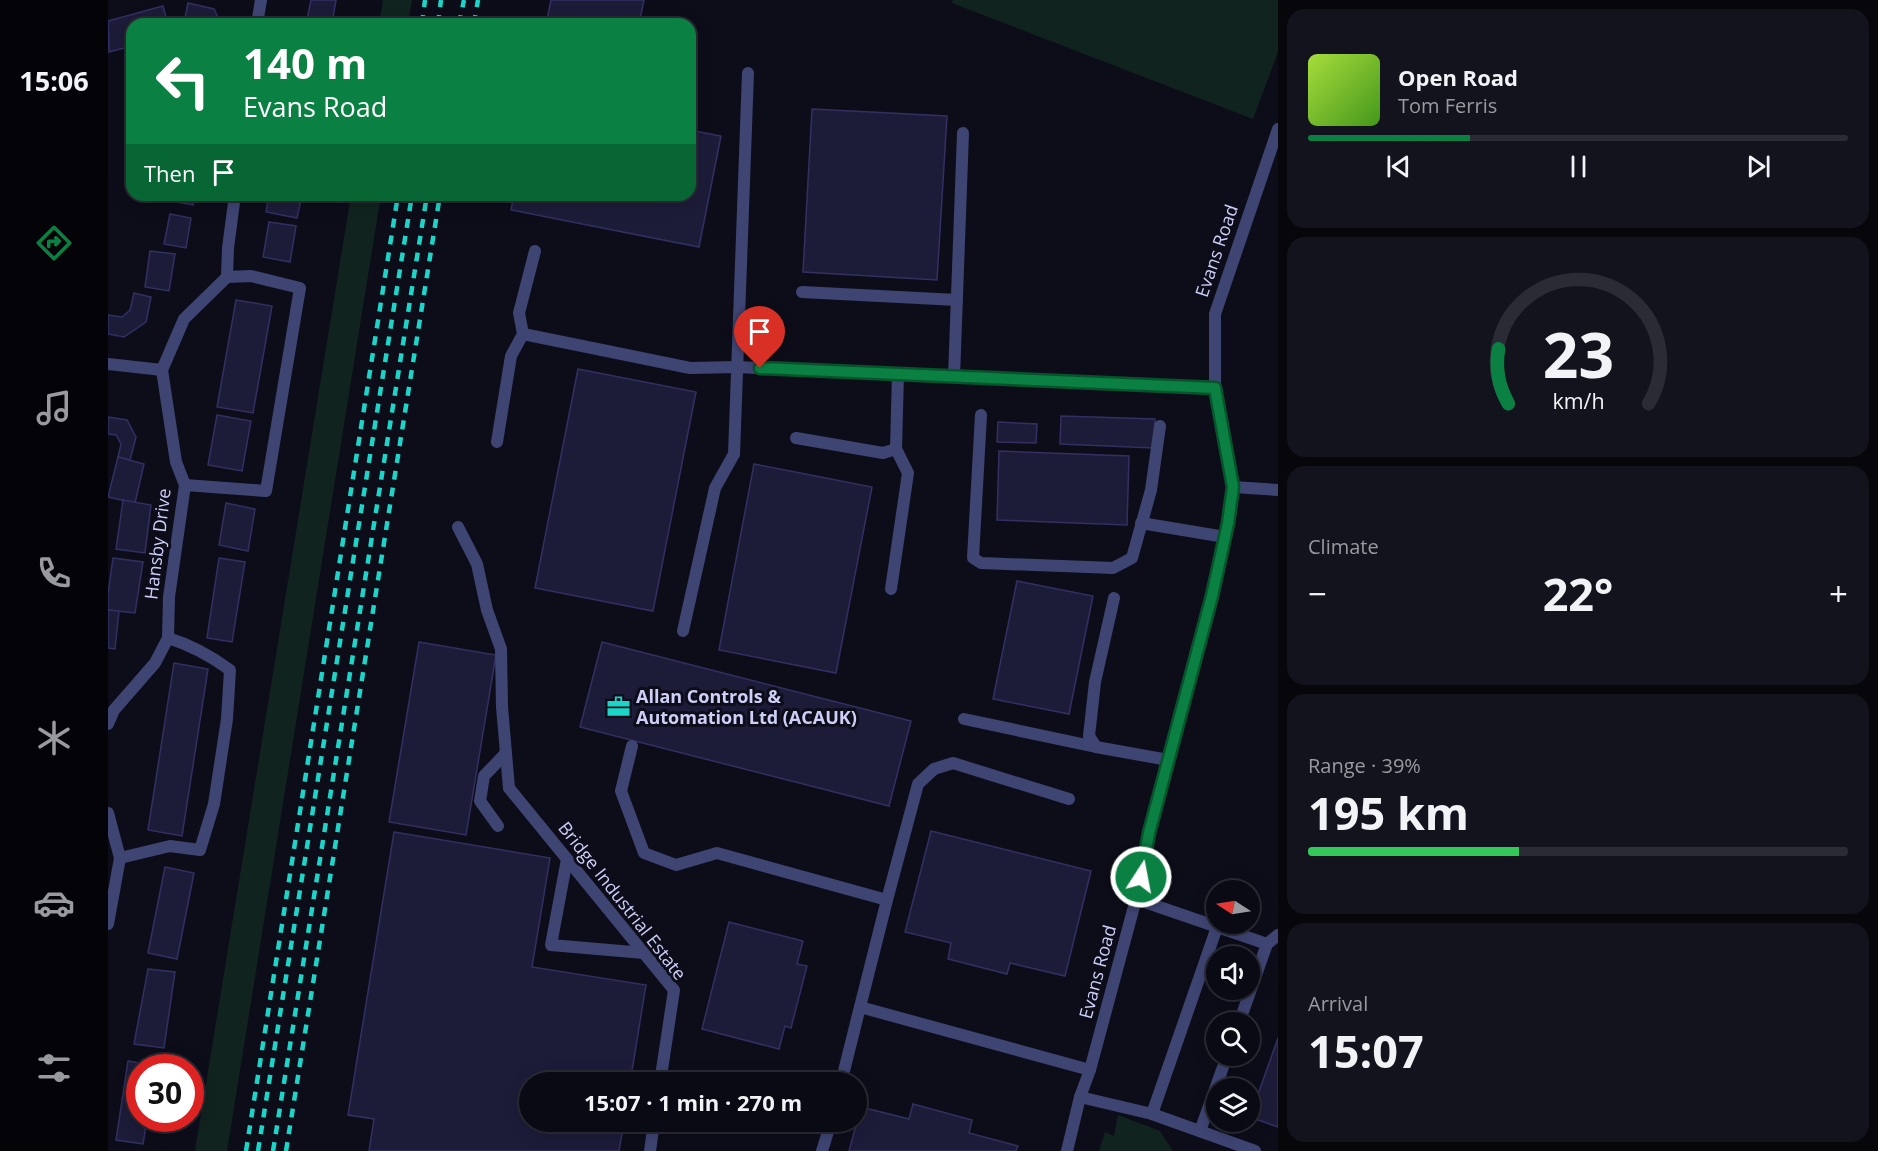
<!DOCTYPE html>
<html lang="en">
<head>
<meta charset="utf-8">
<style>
	:root { --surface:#0a0a14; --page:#13131d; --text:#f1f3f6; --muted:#999aa0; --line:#2a2b34; --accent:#0b8043 }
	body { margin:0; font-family:"Open Sans",sans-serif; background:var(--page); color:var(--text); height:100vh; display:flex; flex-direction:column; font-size:22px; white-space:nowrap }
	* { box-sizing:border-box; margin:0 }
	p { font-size:20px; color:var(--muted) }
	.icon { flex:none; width:33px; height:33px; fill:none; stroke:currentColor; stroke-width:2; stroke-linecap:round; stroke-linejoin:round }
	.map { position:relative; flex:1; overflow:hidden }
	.side { display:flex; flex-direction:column; gap:9px; padding:9px; background:#06060b; width:600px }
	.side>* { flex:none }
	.banner { position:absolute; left:18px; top:18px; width:570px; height:183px; border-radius:18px; box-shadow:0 3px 15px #0003,0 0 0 2px var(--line); background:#0b8043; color:#fff; overflow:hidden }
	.needle { width:39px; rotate:282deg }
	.controls { position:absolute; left:1098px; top:880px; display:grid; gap:12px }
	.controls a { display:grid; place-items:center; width:54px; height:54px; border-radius:50%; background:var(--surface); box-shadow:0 3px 15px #0003,0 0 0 2px var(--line); font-size:30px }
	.speed { position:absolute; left:18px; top:1054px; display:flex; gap:12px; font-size:30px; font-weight:700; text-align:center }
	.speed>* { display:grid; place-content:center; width:78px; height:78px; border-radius:50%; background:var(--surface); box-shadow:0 3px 15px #0003,0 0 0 2px var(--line); line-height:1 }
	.speed .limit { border:9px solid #d22; background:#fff; color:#111 }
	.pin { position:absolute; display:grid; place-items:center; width:51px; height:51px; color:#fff; margin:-62px -26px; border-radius:50% 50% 50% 0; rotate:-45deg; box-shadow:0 0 6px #0007 }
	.pin .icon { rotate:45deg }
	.me { position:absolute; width:66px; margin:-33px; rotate:11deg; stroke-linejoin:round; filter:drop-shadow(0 0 4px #0008) }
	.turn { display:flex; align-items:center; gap:21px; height:126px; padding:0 18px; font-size:27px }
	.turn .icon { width:78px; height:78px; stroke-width:2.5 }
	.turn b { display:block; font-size:42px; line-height:51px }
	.then { display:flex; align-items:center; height:57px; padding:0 18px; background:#0003; gap:12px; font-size:22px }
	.big { font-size:45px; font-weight:700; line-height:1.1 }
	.side .widget { flex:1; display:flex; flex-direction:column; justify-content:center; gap:9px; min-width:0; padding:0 21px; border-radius:18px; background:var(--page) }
	.side .dial { align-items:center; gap:0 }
	.dial svg { height:156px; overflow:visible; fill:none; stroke:var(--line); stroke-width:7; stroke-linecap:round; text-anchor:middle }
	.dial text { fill:var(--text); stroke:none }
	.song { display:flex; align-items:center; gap:18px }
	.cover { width:72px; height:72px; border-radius:9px; background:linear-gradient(135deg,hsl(80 70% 55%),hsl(100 70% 35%)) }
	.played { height:6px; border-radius:3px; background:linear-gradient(90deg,var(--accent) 30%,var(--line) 30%) }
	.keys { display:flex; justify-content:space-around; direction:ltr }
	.heat { display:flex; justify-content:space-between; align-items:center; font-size:33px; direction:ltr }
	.charge { height:9px; border-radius:4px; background:linear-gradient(90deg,#34c759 39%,var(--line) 0) }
	.trip { position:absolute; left:411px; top:1072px; width:348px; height:60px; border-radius:30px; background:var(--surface); box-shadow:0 3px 15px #0003,0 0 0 2px var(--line); font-weight:700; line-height:60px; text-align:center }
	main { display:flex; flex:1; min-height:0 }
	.tabs { display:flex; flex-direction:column; width:108px; justify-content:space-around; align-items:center; background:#040408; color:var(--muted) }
	.tabs .icon { width:42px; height:42px }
	.tabs .selected { color:var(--accent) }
	.tabs b { font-size:27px; color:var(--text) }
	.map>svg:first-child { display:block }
	.green { fill:#11231f }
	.building { fill:#1c1c39; stroke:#323062; stroke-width:1.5 }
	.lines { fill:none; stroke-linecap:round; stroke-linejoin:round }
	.lane { stroke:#3e4573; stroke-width:12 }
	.street { stroke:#3e4573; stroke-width:12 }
	.rail { stroke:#1cd5c8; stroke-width:4.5; stroke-dasharray:9 8; stroke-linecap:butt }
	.route-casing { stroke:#07532c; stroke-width:15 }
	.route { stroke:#0b8043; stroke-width:10 }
	.labels { text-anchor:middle; stroke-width:6; stroke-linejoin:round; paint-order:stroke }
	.street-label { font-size:18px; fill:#cdcff8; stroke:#0d0d1a }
	.poi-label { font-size:18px; font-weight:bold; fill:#cdcff8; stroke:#0d0d1a; text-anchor:start }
</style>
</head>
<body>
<main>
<nav class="tabs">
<b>15:06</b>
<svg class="icon selected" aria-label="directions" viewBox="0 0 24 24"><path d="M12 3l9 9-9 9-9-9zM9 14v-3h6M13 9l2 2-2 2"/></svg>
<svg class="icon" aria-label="music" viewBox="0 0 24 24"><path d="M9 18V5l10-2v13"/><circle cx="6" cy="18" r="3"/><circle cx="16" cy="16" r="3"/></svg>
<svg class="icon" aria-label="phone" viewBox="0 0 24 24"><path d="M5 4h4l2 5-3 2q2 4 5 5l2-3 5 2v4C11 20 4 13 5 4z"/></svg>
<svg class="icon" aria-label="climate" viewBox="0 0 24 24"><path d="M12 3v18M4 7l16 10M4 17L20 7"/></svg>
<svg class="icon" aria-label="car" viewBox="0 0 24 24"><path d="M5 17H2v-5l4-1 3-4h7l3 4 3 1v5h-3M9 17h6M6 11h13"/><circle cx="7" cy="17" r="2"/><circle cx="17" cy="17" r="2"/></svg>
<svg class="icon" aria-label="filters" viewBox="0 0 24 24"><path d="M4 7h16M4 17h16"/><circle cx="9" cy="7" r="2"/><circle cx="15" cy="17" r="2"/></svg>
</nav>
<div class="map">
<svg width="1170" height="1151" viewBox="0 0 1170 1151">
	<rect width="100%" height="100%" fill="#0d0d1a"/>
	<g class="green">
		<polygon points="275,0 304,0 300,24 271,24"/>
		<polygon points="845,0 1170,0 1170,52 1145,119 844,3"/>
		<polygon points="243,195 273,195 119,1151 87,1151"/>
		<polygon points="1010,1115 1052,1131 1065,1151 991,1151 997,1132 1006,1136"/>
	</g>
	<g class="building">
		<polygon points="203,0 228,0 224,24 198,24"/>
		<polygon points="443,0 536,0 531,24 438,24"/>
		<polygon points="80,3 106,9 113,24 85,24 76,22"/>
		<polygon points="55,6 60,24 24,24 24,46 1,52 0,21"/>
		<polygon points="704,109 839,116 829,280 695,272"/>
		<polygon points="582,130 613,136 591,247 403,210 406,195 582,195"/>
		<polygon points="64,195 87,195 85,205 63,201"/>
		<polygon points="161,195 194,195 189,218 158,212"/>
		<polygon points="62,214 83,218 78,248 56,244"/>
		<polygon points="161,222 188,226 182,262 155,257"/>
		<polygon points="42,251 67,254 61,291 37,287"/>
		<polygon points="26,293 43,297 38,322 16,337 0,334 0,315 14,317 22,310"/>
		<polygon points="128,300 164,306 145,413 109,407"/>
		<polygon points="470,369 588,392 545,611 427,588"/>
		<polygon points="109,415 143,421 134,471 100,465"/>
		<polygon points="953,416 1047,419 1046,448 952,444"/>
		<polygon points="0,417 19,420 28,437 22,460 10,457 13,444 8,435 0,434"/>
		<polygon points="890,422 929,424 928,443 889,442"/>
		<polygon points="891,451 1021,456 1019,525 889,520"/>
		<polygon points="10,457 36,464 27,503 0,497"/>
		<polygon points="646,464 764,487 728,673 611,650"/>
		<polygon points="15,500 43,505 37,553 8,549"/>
		<polygon points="118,503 147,509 140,551 111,545"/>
		<polygon points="5,558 35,562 27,613 0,610 0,594"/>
		<polygon points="111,558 137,562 124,642 99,638"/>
		<polygon points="909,581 985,596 961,714 885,699"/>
		<polygon points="0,610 11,611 7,649 0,648"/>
		<polygon points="311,642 388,655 358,835 281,822"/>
		<polygon points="494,642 803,721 781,806 472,727"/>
		<polygon points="66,663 100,669 74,836 40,830"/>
		<polygon points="823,831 983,871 957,976 902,963 899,974 840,959 843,943 797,932"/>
		<polygon points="286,832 442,858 424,967 538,985 522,1083 422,1083 422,1122 516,1122 511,1151 261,1151 266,1119 240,1115"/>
		<polygon points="57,867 86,873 69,959 40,953"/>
		<polygon points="621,922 695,941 689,964 699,966 683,1028 677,1026 671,1049 594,1029"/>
		<polygon points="40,969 67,972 56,1048 26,1044"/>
		<polygon points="1170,1038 1170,1127 1142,1117"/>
		<polygon points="20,1061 48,1066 47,1068 32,1068 32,1119 39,1119 35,1144 8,1140"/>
		<polygon points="805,1104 864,1120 861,1133 910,1146 908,1151 741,1151 753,1107 801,1119"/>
	</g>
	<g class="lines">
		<g class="lane">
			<polyline points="694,292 849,300"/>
			<polyline points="415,334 411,313 427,251"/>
			<polyline points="846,377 855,133"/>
			<polyline points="873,415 865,558 873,563 1005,568 1024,558 1043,490 1052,426"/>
			<polyline points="688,438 775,453 788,449"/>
			<polyline points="389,442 403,356 415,334 494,350"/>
			<polyline points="77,485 158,491 192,288 143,276 119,277"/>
			<polyline points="1033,523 1117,537"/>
			<polyline points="350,527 369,564 379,610 393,649 394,707 401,788"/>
			<polyline points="783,589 800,473 788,449 790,374"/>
			<polyline points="1006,598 987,682 981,736 988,747 1060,760"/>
			<polyline points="575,631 607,488 626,454"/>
			<polyline points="856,719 988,747"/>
			<polyline points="524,746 513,791 536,853 568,865 609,853 779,900 752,1007 982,1070"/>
			<polyline points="390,826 372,801 376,776 398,753"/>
			<path d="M12 858 62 846 92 850 106 804 119 719 122 670C103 656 83 645 60 638"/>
			<polyline points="459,859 443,945 536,953"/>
			<polyline points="1028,899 1159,944 1170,935"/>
			<polyline points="779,900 810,784 826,769 845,763 961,799"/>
			<polyline points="1131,1023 1159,944"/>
			<polyline points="733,1083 752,1007"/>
			<polyline points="972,1097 1044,1114 1147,1151"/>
			<polyline points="1044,1114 1109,927"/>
			<polyline points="1092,1131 1119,1056"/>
			<polyline points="714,1151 723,1122"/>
		</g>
		<g class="street">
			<polyline points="149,24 153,0"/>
			<polyline points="494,350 582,368 629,367 1107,388"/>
			<polyline points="0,364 54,370"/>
			<polyline points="626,454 640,73"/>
			<polyline points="1125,487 1170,490"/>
			<polyline points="0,724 6,710 47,663 60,638 61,597 77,485 68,462 54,370 76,319 119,277 120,248 127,195"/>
			<polyline points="401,788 566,990 552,1083"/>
			<polyline points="0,813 12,858 0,924"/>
			<polyline points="542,1151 546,1122"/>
			<polyline points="959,1151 972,1097 982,1070 1028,899 1041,833 1104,596 1120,523 1125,487 1107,388 1107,314 1170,129"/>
		</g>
		<g class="rail">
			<polyline points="314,24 317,0"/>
			<polyline points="330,24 333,0"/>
			<polyline points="351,24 356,0"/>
			<polyline points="366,24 370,0"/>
			<polyline points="138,1151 290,195"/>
			<polyline points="150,1151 304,195"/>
			<polyline points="165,1151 319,195"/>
			<polyline points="178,1151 332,195"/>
		</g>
	</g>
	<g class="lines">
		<defs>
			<polyline id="route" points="652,368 1107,388 1125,487 1120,523 1104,596 1041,833 1033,877"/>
		</defs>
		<use href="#route" class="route-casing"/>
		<use href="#route" class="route"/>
	</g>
	<defs>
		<symbol id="office-bare" viewBox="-9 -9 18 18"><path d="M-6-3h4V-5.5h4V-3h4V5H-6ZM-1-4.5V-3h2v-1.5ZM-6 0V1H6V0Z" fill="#1cd5c8" stroke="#0d0d1a" stroke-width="2.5" paint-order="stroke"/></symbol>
	</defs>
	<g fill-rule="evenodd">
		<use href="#office-bare" x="494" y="690" width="33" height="33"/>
	</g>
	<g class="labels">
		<g class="street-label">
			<text transform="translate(1109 251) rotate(-71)" y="6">Evans Road</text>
			<text transform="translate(50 544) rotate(-83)" y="6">Hansby Drive</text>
			<text transform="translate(514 901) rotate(52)" y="6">Bridge Industrial Estate</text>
			<text transform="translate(990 972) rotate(-75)" y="6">Evans Road</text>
		</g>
		<g class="poi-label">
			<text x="528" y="703">Allan Controls &amp;<tspan x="528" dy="21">Automation Ltd (ACAUK)</tspan></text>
		</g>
	</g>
</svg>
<div class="controls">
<a><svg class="needle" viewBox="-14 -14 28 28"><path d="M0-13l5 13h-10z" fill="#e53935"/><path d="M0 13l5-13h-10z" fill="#999aa0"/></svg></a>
<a><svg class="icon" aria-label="sound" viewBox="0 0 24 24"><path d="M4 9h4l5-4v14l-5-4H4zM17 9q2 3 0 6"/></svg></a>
<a><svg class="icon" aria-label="search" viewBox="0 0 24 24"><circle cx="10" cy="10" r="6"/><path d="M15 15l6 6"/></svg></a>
<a><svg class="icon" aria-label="layers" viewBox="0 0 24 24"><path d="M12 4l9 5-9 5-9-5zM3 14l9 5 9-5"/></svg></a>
</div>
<div class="speed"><div class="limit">30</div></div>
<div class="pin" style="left:652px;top:368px;background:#d93025"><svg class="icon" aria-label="arrive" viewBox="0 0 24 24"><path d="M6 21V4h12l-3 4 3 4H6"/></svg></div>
<svg class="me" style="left:1033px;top:877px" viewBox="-20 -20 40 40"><circle r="17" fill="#0b8043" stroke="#fff" stroke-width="3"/><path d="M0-11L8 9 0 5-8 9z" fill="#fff"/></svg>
<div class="trip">15:07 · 1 min · 270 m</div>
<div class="banner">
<div class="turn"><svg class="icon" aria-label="left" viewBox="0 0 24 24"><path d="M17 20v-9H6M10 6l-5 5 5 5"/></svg><div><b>140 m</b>Evans Road</div></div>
<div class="then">Then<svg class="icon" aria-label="arrive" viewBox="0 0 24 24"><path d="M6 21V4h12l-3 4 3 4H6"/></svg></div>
</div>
</div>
<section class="side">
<div class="widget">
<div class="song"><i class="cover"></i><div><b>Open Road</b><p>Tom Ferris</p></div></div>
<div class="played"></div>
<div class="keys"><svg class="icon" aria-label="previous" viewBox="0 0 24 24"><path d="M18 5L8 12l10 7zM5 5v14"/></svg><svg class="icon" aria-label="pause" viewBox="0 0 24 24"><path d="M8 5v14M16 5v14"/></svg><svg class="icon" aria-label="next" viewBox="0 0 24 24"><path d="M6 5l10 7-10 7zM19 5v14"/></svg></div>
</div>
<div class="widget dial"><svg viewBox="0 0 100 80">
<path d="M14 69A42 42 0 1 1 86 69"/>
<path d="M14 69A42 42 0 0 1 9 41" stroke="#0b8043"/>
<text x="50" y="56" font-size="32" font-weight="700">23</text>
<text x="50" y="72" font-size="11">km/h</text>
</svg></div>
<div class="widget"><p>Climate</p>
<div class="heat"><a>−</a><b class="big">22°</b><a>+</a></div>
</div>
<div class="widget"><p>Range · 39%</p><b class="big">195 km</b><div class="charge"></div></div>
<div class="widget"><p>Arrival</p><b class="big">15:07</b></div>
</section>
</main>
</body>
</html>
